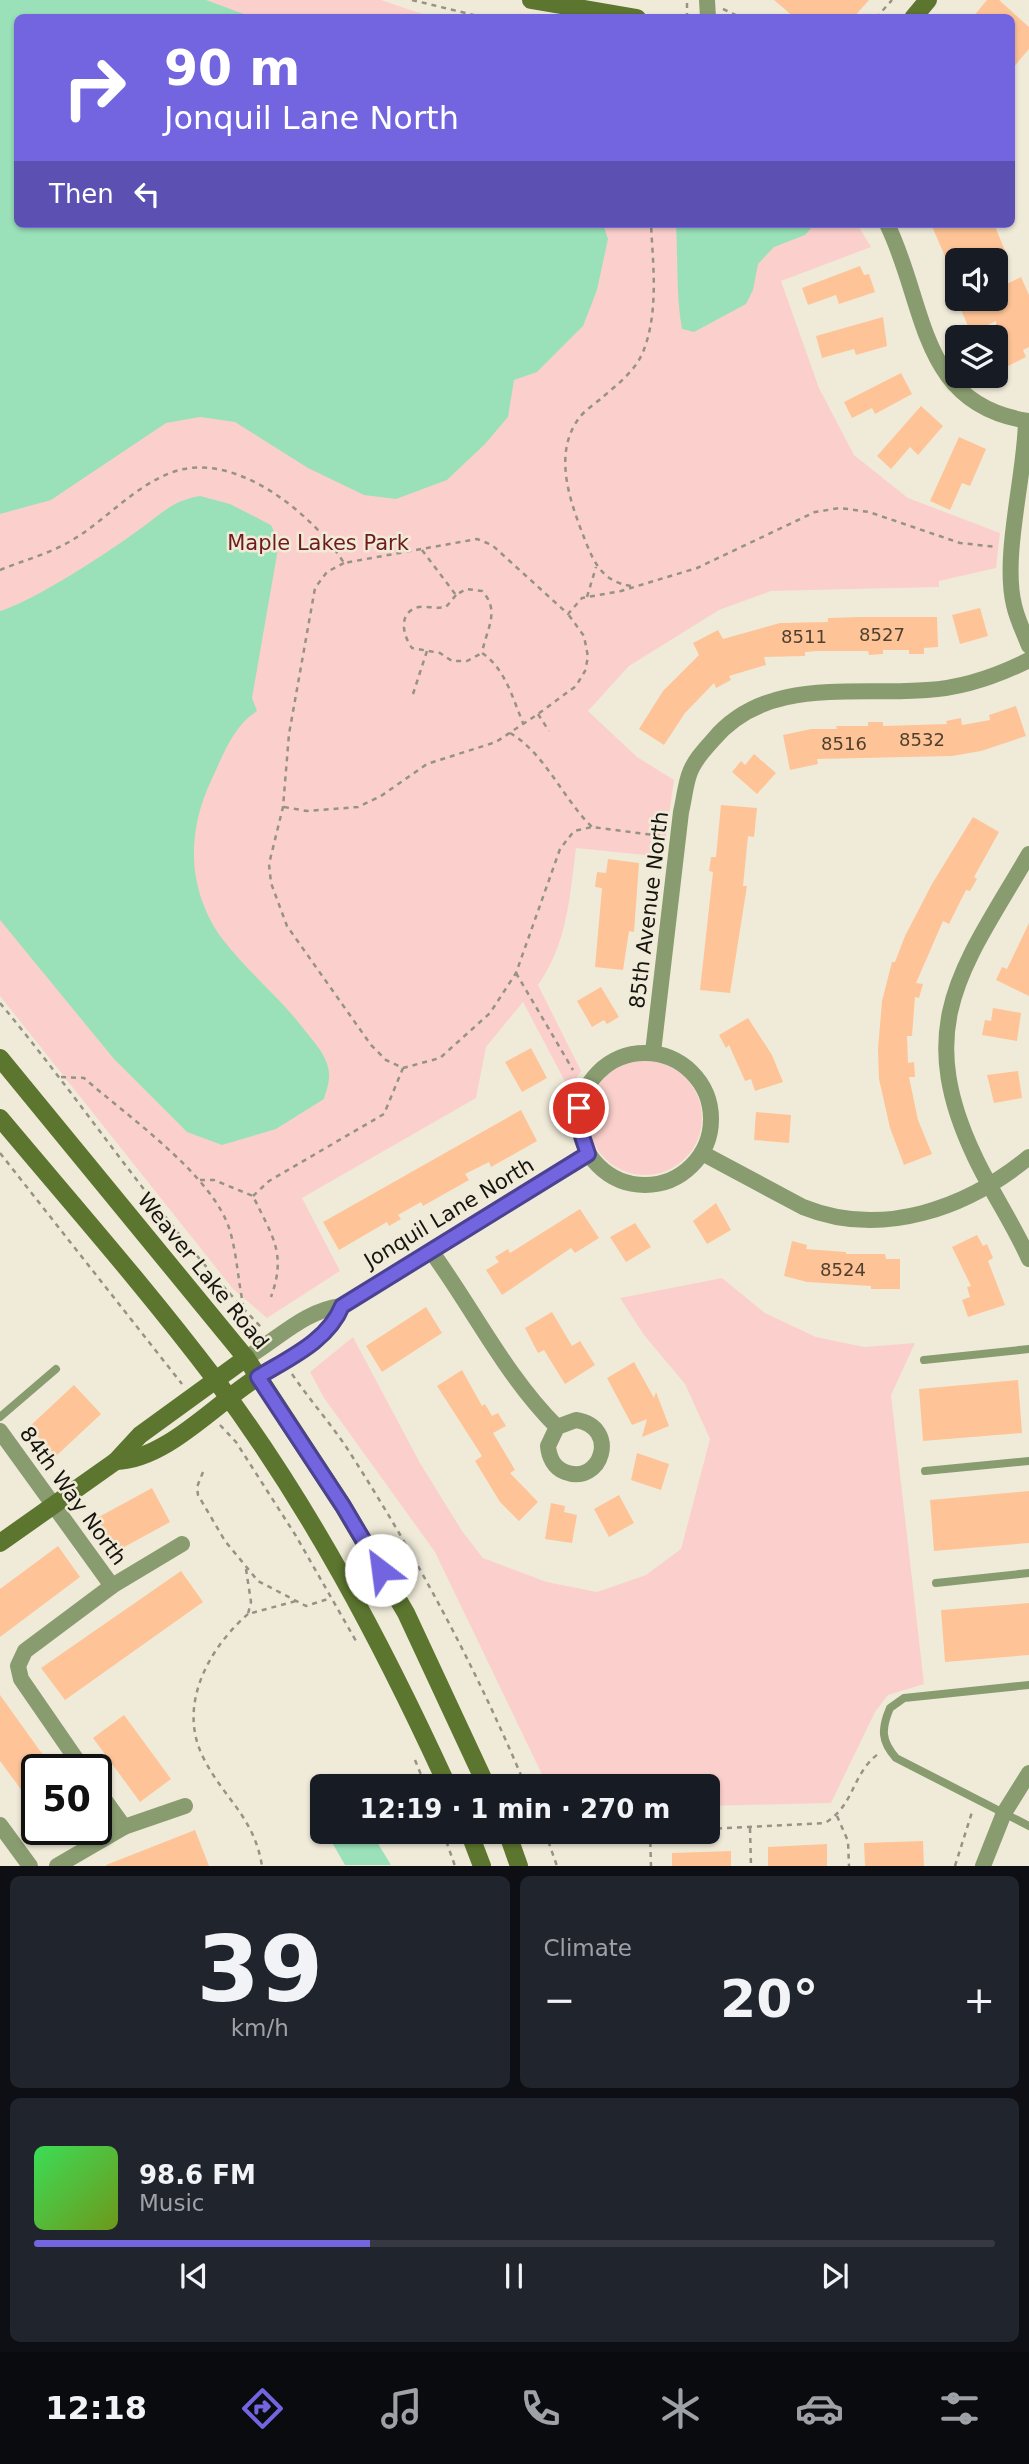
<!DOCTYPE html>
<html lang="en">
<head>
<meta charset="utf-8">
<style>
	:root { --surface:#171b24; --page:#20242c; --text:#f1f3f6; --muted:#9ea1a6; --line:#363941; --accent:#7365e0 }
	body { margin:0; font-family:"DejaVu Sans",sans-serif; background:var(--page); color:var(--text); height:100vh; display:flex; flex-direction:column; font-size:26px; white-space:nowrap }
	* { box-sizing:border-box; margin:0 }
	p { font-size:23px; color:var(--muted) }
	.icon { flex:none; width:38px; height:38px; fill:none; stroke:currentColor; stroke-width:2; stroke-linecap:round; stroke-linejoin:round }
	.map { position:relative; height:1866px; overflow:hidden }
	.drawer { display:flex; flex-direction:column; gap:10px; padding:10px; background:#0d0f14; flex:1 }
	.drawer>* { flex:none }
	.guide { position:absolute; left:14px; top:14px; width:1001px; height:214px; border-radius:10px; box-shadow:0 2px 5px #0004; background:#7365e0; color:#fff; overflow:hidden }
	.controls { position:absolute; left:945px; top:248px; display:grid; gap:14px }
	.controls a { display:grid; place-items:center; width:63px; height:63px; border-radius:10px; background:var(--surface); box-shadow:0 2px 5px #0004; font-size:35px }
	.speed { position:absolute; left:21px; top:1754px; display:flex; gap:14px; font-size:35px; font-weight:700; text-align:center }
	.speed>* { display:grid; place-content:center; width:91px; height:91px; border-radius:50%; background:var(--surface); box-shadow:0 2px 5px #0004; line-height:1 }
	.speed .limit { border:4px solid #111; border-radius:10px; background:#fff; color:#111 }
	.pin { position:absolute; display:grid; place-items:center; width:60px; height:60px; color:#fff; margin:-30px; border:4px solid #fff; border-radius:50%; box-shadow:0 2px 7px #0007 }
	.me { position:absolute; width:77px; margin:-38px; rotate:330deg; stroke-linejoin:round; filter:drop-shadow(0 0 5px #0008) }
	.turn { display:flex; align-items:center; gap:24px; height:147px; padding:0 35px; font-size:32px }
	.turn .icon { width:91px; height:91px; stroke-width:2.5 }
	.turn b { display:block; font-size:49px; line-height:60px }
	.then { display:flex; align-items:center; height:66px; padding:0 35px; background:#0003; gap:14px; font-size:26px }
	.big { font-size:52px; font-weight:700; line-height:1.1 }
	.drawer .widget { flex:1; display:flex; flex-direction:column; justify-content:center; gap:10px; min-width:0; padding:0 24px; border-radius:10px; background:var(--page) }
	.drawer .dial { align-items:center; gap:0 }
	.dial b { font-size:91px; line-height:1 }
	.song { display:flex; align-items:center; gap:21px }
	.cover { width:84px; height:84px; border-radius:10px; background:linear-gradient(135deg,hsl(130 70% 55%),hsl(80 70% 35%)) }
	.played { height:7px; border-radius:4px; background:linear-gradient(90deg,var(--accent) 35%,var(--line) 35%) }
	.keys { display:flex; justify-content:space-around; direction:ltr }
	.heat { display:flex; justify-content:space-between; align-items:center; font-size:38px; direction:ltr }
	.drawer .tiles { flex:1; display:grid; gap:10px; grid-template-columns:1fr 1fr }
	.widget:last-child { grid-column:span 2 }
	.trip { position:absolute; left:310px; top:1774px; width:410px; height:70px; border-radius:10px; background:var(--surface); box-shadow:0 2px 5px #0004; font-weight:700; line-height:70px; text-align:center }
	.tabs { display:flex; height:112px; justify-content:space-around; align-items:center; background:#090b0e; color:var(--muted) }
	.tabs .icon { width:49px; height:49px }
	.tabs .on { color:var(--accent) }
	.tabs b { font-size:32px; color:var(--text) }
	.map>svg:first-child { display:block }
	.green { fill:#fbd0cc }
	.water { fill:#9ae1ba }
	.building { fill:#fec497 }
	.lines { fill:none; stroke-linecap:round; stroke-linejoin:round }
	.path { stroke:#969285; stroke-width:2.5; stroke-dasharray:5 5; stroke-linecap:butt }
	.lane { stroke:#899c6f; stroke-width:8 }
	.street { stroke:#899c6f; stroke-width:16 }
	.secondary { stroke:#5c752f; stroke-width:18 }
	.route-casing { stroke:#4b4292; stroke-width:18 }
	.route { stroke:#7365e0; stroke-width:12 }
	.labels { text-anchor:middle; stroke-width:5; stroke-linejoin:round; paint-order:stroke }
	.number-label { font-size:18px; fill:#504030 }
	.park-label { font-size:21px; fill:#701b1b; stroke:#f0ebd9 }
	.street-label { font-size:21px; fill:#16140e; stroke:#f0ebd9 }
</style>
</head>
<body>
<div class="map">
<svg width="1029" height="1866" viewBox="0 0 1029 1866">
	<rect width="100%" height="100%" fill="#f0ebd9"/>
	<g class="green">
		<path d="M0 0H381L431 17 18 18V224H857L871 247 781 281 819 388 854 455 908 498 1000 533 996 568 939 581V587L771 591 719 610 629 666 588 711 637 757 674 780 663 857 576 848C570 896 567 945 538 985L581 1071 569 1089 523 1002 486 1047 476 1098 302 1198 340 1271 267 1318 233 1289 0 996Z"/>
		<circle cx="645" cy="1118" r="57"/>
		<polygon points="722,1278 765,1313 816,1337 864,1347 915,1343 891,1395 924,1684 888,1695 875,1712 831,1803 707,1806 707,1787 548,1787 435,1552 324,1398 310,1372 353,1337 420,1463 462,1531 483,1558 547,1582 597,1592 646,1575 681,1549 710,1439 685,1384 644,1335 620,1298"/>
	</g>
	<g class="water">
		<polygon points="0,0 206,0 252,17 18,18 18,224 603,224 608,239 597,290 583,326 537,372 514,380 508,417 485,444 447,480 396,499 364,495 308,468 235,422 200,417 166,423 51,500 0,514"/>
		<path d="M676 224H815L805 235 774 247 758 264 753 290 746 304 694 332 682 329C676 295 678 259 676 224Z"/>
		<path d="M200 496 230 504 271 525 279 543 252 698 257 711C233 726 223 755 211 781 186 834 187 892 224 941 248 972 279 997 303 1028 313 1041 328 1056 329 1073 330 1081 326 1092 324 1099L276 1129 222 1145 187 1132 114 1059 0 920V611C34 601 109 552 140 529 163 513 171 501 200 496Z"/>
		<polygon points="326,1832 371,1832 391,1865 345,1865"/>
	</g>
	<g class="building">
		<polygon points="774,0 869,0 853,18 795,18"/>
		<polygon points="987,0 999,0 1029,27 1029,49 1012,69 1012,18 972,18"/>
		<polygon points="931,224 994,224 1006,253 988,261 947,261"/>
		<polygon points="860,266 864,275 869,274 875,292 839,304 836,295 808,305 802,288"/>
		<polygon points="1021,277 1029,295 1029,347 1023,350 1026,357 996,372 996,321 971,333 959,305 961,304 959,299 996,299 996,289"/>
		<polygon points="883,317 887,346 856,355 854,349 822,358 816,336"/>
		<polygon points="901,373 912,394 875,414 872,408 852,418 844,402"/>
		<polygon points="921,406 943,426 918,455 910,447 891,469 877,456"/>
		<polygon points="959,437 986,449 970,486 962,483 950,510 930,501"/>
		<polygon points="980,608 988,636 960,644 952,615"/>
		<polygon points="858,617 937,617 938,647 924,648 924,654 909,654 909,650 883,650 883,654 869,655 868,651 818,651 805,652 805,656 764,657 766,665 729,676 731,680 716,688 714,683 685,713 664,745 639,729 663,691 699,655 693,643 718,630 723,639 780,623 828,622 828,618"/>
		<polygon points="1016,706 1026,736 981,751 952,756 817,759 818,764 790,770 783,735 811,729 837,729 836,726 868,726 868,722 883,722 883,726 947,724 946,721 961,718 962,725 990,720 989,715"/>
		<polygon points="754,754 776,773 757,794 732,772 741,761 745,765"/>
		<polygon points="721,805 757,808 754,837 748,836 743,886 747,886 730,993 700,990 713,872 709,871 711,857 716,857"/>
		<polygon points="973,817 999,832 974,877 977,879 970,891 966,890 949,924 943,921 916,983 923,984 919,998 915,997 912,1036 907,1036 908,1063 914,1062 915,1077 909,1077 918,1120 932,1154 904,1165 890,1128 879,1079 878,1049 882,1001 892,962 895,962 905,936 932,884"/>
		<polygon points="608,859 639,863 634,932 629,931 623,970 595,967 602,888 595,887 597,872 606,873"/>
		<polygon points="1029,923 1029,996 996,980 1002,967 1007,969"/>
		<polygon points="601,987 619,1017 607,1024 604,1020 592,1027 577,1001"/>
		<polygon points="993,1008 1021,1013 1017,1041 982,1035 985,1020 991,1021"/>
		<polygon points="748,1018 772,1055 783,1082 755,1091 751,1079 745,1081 729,1045 726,1048 719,1035"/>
		<polygon points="531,1048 547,1078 522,1092 505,1062"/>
		<polygon points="1018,1071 1022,1098 994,1103 987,1075"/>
		<polygon points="521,1110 537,1141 491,1167 489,1162 465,1174 469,1180 423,1206 421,1202 398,1215 401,1219 389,1226 387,1222 339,1250 323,1222"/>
		<polygon points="756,1112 791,1115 789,1143 754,1140"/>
		<polygon points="716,1203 731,1230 707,1244 693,1221"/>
		<polygon points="580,1209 599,1238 575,1253 571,1248 502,1295 486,1270 499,1262 495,1257 508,1249 510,1253"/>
		<polygon points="635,1223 651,1247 626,1262 610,1237"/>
		<polygon points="977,1235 983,1246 987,1244 993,1258 988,1261 1005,1305 968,1317 962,1300 970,1297 967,1287 971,1286 952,1247"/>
		<polygon points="792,1241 807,1245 806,1249 846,1252 846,1254 885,1254 886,1259 900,1259 900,1289 871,1289 871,1286 807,1282 784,1276"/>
		<polygon points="426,1307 442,1333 382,1372 366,1346"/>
		<polygon points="552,1312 572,1346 580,1341 595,1365 565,1384 544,1350 538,1353 525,1328"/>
		<polygon points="634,1362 654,1398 656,1392 669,1426 642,1437 647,1419 632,1425 607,1378"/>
		<polygon points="462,1370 482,1406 485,1404 492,1416 498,1413 506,1426 493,1433 515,1470 510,1473 538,1502 519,1521 500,1502 475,1461 482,1456 437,1386"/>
		<polygon points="1018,1380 1022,1433 923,1441 919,1389"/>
		<polygon points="74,1385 101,1414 56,1456 29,1427"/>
		<polygon points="637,1453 669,1464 661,1490 631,1480"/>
		<polygon points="152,1488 170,1522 115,1552 97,1518"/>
		<polygon points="1029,1491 1029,1543 934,1551 930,1500"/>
		<polygon points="619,1495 634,1523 609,1537 594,1509"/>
		<polygon points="551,1503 565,1506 564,1512 577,1515 572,1543 545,1539"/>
		<polygon points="58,1546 80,1577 0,1637 0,1589"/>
		<polygon points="181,1571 203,1602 65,1700 41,1668"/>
		<polygon points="1029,1603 1029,1655 945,1662 941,1610"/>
		<polygon points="0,1695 53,1769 37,1769 37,1811 0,1761"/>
		<polygon points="124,1715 171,1779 140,1802 93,1738"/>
		<polygon points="195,1830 209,1866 106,1866 106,1865"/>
		<polygon points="923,1841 924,1866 865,1866 864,1843"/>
		<polygon points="827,1844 827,1866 768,1866 768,1847"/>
		<polygon points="731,1851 731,1866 672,1866 672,1853"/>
	</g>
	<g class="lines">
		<g class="path">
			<polyline points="412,0 486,18"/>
			<polyline points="723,9 742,18"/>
			<polyline points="687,18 687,0"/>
			<polyline points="876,18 892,0"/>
			<path d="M422 550 456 595 466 589 482 591C501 611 486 630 482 653 505 668 513 699 523 723"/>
			<polyline points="344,563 327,572 315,588 289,734 283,807 269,864 271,883 287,926 371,1045 386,1060 403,1068 440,1058 490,1013 516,973 560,849 574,831 592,827 661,836"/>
			<path d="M0 570C22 561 48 554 69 542 106 521 135 484 176 471 237 452 313 514 344 563L477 539 492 545 568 614 582 598 621 591 697 568 815 512 840 508 869 512 960 543 997 547"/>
			<path d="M631 586C603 582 594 563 585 540 571 504 553 457 577 421 583 411 595 404 604 396 619 383 635 371 643 352 659 312 653 266 651 224"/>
			<path d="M456 595 446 607C437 609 427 606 419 607 397 612 403 636 412 648L440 653 452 661H467L482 653"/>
			<polyline points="587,597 596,567"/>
			<polyline points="413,694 427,651"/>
			<polyline points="538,714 549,731"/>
			<path d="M510 733C545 753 563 799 592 827"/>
			<polyline points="284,807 307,811 358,807 381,796 427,764 496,742 538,714 576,686 585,671 588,657 584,636 568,614"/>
			<polyline points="516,973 573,1070"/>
			<path d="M0 1003C89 1110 165 1229 262 1328"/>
			<path d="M61 1077 84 1078C127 1116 214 1176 230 1231 237 1255 238 1280 243 1304"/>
			<polyline points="0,1153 182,1384"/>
			<path d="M200 1180H214L253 1196C272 1236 287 1253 271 1297"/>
			<polyline points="253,1196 269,1181 384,1114 403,1068"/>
			<path d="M292 1374C311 1402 334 1427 352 1456 419 1561 478 1672 526 1787"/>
			<polyline points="220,1425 236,1442 296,1536 356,1641"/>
			<polyline points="203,1472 197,1487 198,1495 225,1541 258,1581 306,1606 331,1598"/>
			<polyline points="246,1569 251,1602 248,1614 296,1601"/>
			<path d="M248 1614C209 1648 177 1705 203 1757 223 1798 254 1816 262 1866"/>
			<polyline points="415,1760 426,1787"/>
			<polyline points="837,1816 848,1841 849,1866"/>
			<polyline points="750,1828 751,1866"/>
			<path d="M707 1829 825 1823C855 1805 851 1775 878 1754"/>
			<polyline points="443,1832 455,1866"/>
			<polyline points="545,1832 557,1866"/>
			<polyline points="650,1832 651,1866"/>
			<polyline points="955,1866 972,1812"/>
		</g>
		<g class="lane">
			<polyline points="924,1360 1029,1349"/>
			<polyline points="0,1417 56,1369"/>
			<polyline points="925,1471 1029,1461"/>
			<polyline points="936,1583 1029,1573"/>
			<path d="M1029 1685 904 1698 890 1708C881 1729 881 1741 896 1758L1029 1826"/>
		</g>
		<g class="street">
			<polyline points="707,0 708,18"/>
			<path d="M887 224C927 305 918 405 1029 421"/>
			<path d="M1026 421C1025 476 1002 556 1014 605 1017 619 1024 633 1029 646"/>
			<path d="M1029 854C964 966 912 1023 974 1155 990 1190 1013 1223 1029 1259"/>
			<path d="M653 1052 681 812C684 800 685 787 689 775 693 762 704 750 713 740 766 676 854 696 927 690 964 688 997 676 1029 660"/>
			<circle cx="645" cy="1119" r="66"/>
			<path d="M702 1153 803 1207C882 1239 967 1208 1029 1157"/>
			<path d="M431 1251C474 1310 505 1375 557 1427L548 1446C549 1457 554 1468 565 1472 602 1486 620 1427 576 1420L557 1427"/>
			<path d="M246 1358C277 1340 305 1310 342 1306L588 1154"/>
			<path d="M258 1377C289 1358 328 1341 342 1306"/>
			<polyline points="0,1431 112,1586"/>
			<polyline points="83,1769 21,1679 18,1666 25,1651 112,1586 182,1544"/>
			<polyline points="96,1788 124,1827"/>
			<polyline points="0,1825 30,1866"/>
			<polyline points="57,1866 124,1827 185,1806"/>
			<polyline points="983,1866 1004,1813 1029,1773"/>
		</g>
		<g class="secondary">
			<polyline points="531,0 637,18"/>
			<polyline points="913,18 928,0"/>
			<polyline points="0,1058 246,1358 343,1506 406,1613 487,1787"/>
			<path d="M0 1118C72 1204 147 1289 215 1379 309 1504 383 1645 448 1787"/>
			<path d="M116 1461C166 1460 216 1403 258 1377"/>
			<polyline points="0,1543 116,1461 140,1435 246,1358"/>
			<polyline points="469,1832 482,1866"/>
			<polyline points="507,1832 519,1866"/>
		</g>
	</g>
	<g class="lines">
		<defs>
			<path id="route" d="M381 1570 343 1506 258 1377C289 1358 328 1341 342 1306L588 1154 578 1124 579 1108"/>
		</defs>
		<use href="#route" class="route-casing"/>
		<use href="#route" class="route"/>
	</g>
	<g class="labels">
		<g class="number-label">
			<text x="882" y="641">8527</text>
			<text x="804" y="643">8511</text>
			<text x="922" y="746">8532</text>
			<text x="844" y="750">8516</text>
			<text x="843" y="1276">8524</text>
		</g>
		<g class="park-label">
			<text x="318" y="550">Maple Lakes Park</text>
		</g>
		<g class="street-label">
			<text transform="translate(649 910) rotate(-83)" y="7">85th Avenue North</text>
			<text transform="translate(449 1213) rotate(-31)" y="7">Jonquil Lane North</text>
			<text transform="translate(203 1271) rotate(51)" y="7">Weaver Lake Road</text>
			<text transform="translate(73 1496) rotate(54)" y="7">84th Way North</text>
		</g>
	</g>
</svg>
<div class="controls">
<a><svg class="icon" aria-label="sound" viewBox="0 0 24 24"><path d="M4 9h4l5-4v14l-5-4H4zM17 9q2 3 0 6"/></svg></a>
<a><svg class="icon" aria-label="layers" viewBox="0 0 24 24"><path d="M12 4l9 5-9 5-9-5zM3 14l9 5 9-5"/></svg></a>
</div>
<div class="speed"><div class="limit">50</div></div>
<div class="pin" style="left:579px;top:1108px;background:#d93025"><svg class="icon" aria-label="arrive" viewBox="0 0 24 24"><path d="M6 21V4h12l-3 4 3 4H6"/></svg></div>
<svg class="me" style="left:381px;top:1570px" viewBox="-20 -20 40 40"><circle r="19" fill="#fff"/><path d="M0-13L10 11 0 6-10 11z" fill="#7365e0"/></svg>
<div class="trip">12:19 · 1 min · 270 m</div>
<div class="guide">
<div class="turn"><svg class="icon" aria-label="right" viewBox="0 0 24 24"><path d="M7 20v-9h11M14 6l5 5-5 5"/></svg><div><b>90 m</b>Jonquil Lane North</div></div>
<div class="then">Then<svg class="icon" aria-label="left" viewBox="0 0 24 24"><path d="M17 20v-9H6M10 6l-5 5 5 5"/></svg></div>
</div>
</div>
<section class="drawer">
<div class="tiles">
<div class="widget dial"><b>39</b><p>km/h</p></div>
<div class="widget"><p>Climate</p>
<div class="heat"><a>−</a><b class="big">20°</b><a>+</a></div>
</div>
<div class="widget">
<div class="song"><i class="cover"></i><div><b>98.6 FM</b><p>Music</p></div></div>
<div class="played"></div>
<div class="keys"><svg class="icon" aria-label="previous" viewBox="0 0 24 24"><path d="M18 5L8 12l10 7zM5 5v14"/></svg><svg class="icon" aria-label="pause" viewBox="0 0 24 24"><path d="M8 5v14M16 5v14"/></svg><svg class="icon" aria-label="next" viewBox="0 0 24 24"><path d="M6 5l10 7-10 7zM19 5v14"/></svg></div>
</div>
</div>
</section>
<nav class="tabs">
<b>12:18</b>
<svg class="icon on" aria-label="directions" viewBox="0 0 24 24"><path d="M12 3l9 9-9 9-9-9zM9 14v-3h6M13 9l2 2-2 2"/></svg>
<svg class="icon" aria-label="music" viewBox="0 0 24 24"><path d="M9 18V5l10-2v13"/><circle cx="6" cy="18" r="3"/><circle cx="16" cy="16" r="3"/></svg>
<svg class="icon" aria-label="phone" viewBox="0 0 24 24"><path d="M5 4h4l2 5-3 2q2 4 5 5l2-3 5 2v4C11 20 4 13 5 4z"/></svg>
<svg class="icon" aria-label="climate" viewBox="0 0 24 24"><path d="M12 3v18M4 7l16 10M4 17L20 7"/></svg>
<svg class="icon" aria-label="car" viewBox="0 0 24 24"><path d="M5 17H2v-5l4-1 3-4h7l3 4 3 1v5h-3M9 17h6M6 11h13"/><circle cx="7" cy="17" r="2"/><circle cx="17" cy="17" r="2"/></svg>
<svg class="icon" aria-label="filters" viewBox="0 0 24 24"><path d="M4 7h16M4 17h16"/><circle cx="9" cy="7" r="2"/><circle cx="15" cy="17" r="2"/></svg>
</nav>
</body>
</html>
